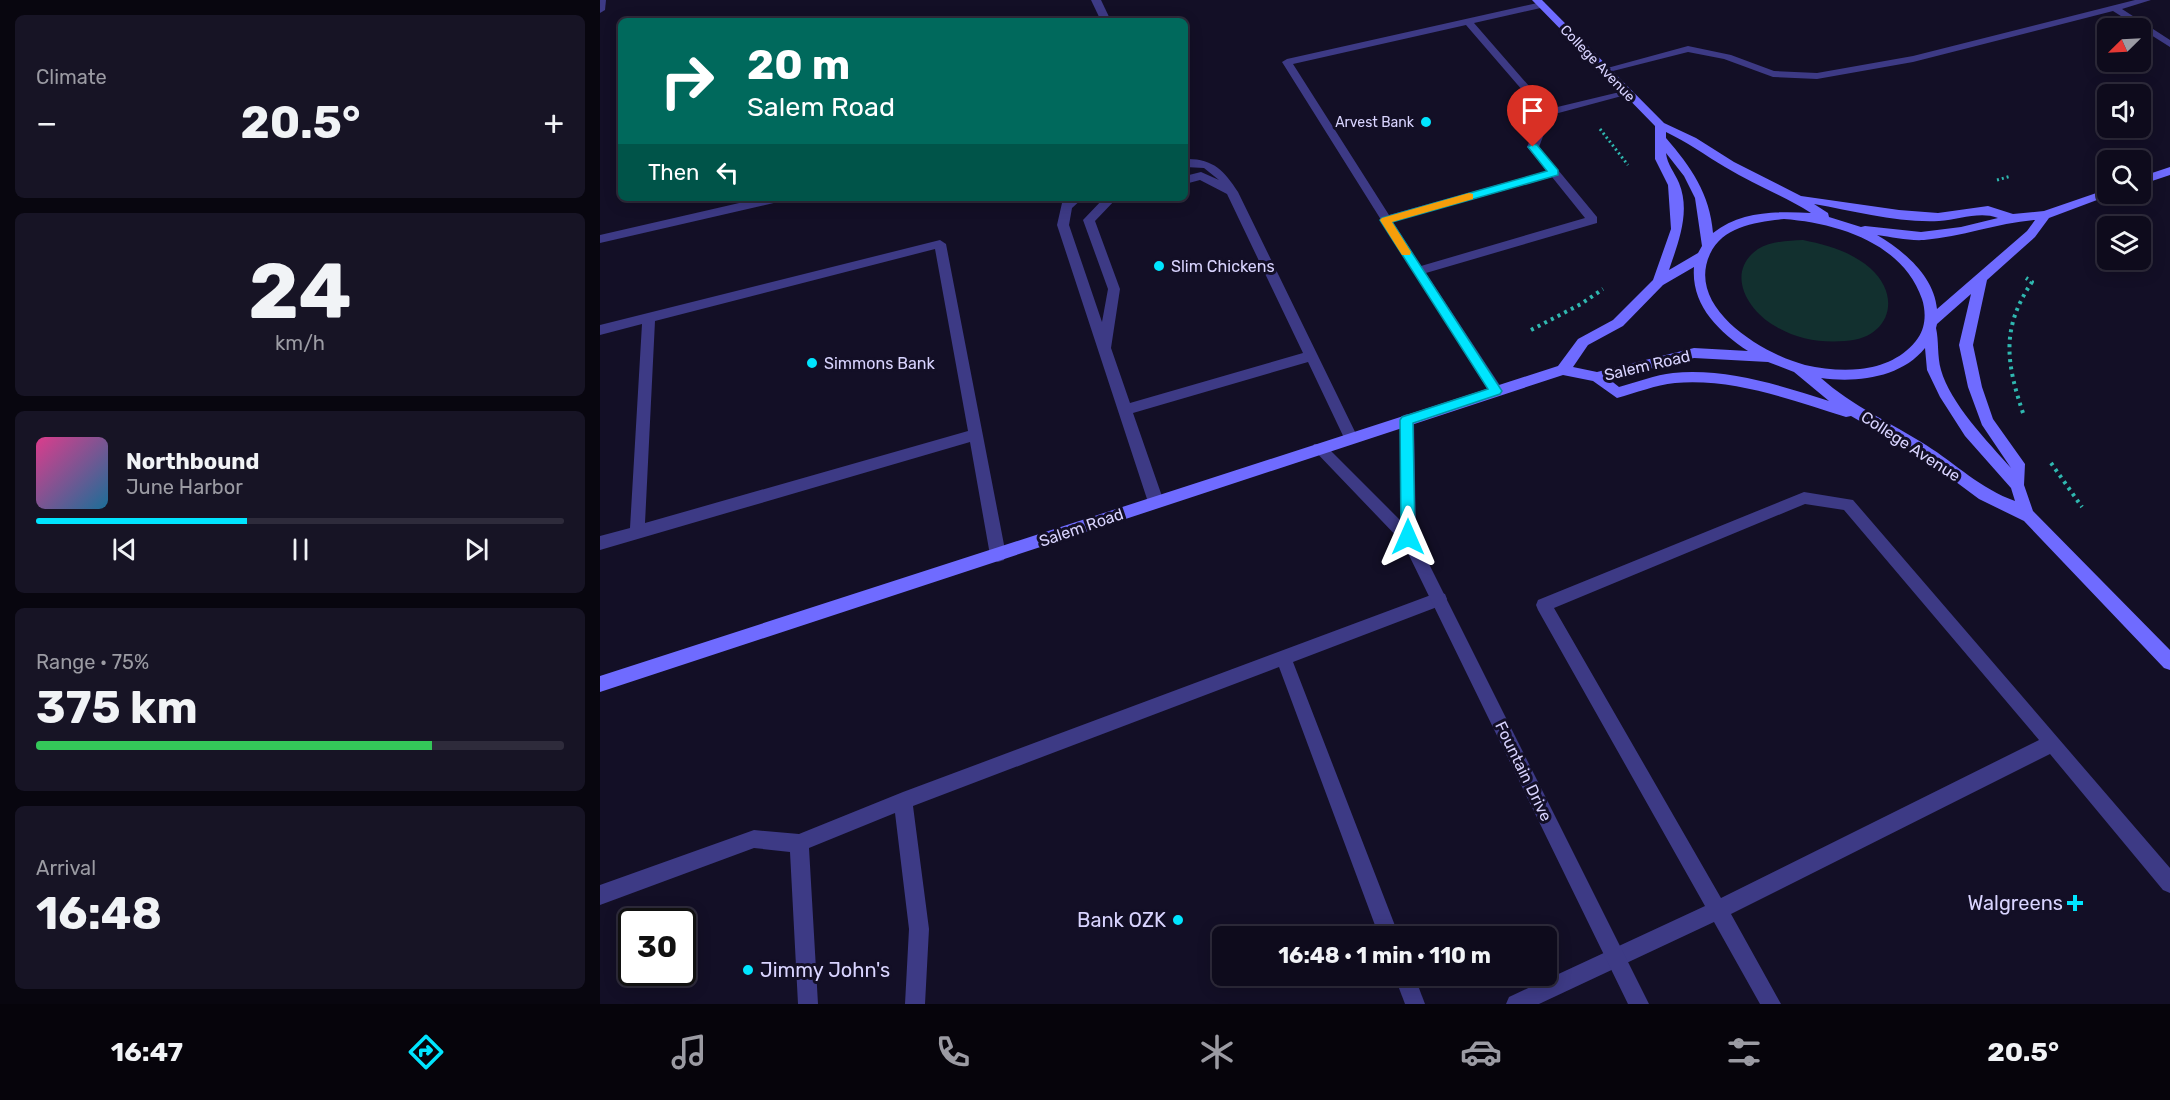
<!DOCTYPE html>
<html lang="en">
<head>
<meta charset="utf-8">
<style>
	:root { --surface:#0e0b1c; --page:#171425; --text:#f1f3f6; --muted:#9b9ba3; --line:#2e2b3b; --accent:#00e5ff }
	body { margin:0; font-family:Rubik,sans-serif; background:var(--page); color:var(--text); height:100vh; display:flex; flex-direction:column; font-size:22px; white-space:nowrap }
	* { box-sizing:border-box; margin:0 }
	p { font-size:20px; color:var(--muted) }
	.icon { flex:none; width:33px; height:33px; fill:none; stroke:currentColor; stroke-width:2; stroke-linecap:round; stroke-linejoin:round }
	.map { position:relative; flex:1; overflow:hidden }
	.drawer { display:flex; flex-direction:column; gap:15px; padding:15px; background:#08060f; width:600px }
	.drawer>* { flex:none }
	.guide { position:absolute; left:18px; top:18px; width:570px; height:183px; border-radius:9px; box-shadow:0 3px 15px #0003,0 0 0 2px var(--line); background:#00695c; color:#fff; overflow:hidden }
	.needle { width:39px; rotate:246deg }
	.tools { position:absolute; left:1497px; top:18px; display:grid; gap:12px }
	.tools a { display:grid; place-items:center; width:54px; height:54px; border-radius:9px; background:var(--surface); box-shadow:0 3px 15px #0003,0 0 0 2px var(--line); font-size:30px }
	.speed { position:absolute; left:18px; top:908px; display:flex; gap:12px; font-size:30px; font-weight:700; text-align:center }
	.speed>* { display:grid; place-content:center; width:78px; height:78px; border-radius:50%; background:var(--surface); box-shadow:0 3px 15px #0003,0 0 0 2px var(--line); line-height:1 }
	.speed .limit { border:3px solid #111; border-radius:9px; background:#fff; color:#111 }
	.pin { position:absolute; display:grid; place-items:center; width:51px; height:51px; color:#fff; margin:-62px -26px; border-radius:50% 50% 50% 0; rotate:-45deg; box-shadow:0 0 6px #0007 }
	.pin .icon { rotate:45deg }
	.me { position:absolute; width:66px; margin:-33px; rotate:0deg; stroke-linejoin:round; filter:drop-shadow(0 0 4px #0008) }
	.turn { display:flex; align-items:center; gap:21px; height:126px; padding:0 30px; font-size:27px }
	.turn .icon { width:78px; height:78px; stroke-width:2.5 }
	.turn b { display:block; font-size:42px; line-height:51px }
	.then { display:flex; align-items:center; height:57px; padding:0 30px; background:#0003; gap:12px; font-size:22px }
	.big { font-size:45px; font-weight:700; line-height:1.1 }
	.drawer .tile { flex:1; display:flex; flex-direction:column; justify-content:center; gap:9px; min-width:0; padding:0 21px; border-radius:9px; background:var(--page) }
	.drawer .dial { align-items:center; gap:0 }
	.dial b { font-size:78px; line-height:1 }
	.song { display:flex; align-items:center; gap:18px }
	.cover { width:72px; height:72px; border-radius:9px; background:linear-gradient(135deg,hsl(330 70% 55%),hsl(200 70% 35%)) }
	.played { height:6px; border-radius:3px; background:linear-gradient(90deg,var(--accent) 40%,var(--line) 40%) }
	.keys { display:flex; justify-content:space-around; direction:ltr }
	.heat { display:flex; justify-content:space-between; align-items:center; font-size:33px; direction:ltr }
	.charge { height:9px; border-radius:4px; background:linear-gradient(90deg,#34c759 75%,var(--line) 0) }
	.trip { position:absolute; left:612px; top:926px; width:345px; height:60px; border-radius:9px; background:var(--surface); box-shadow:0 3px 15px #0003,0 0 0 2px var(--line); font-weight:700; line-height:60px; text-align:center }
	.menu { display:flex; height:96px; justify-content:space-around; align-items:center; background:#06040b; color:var(--muted) }
	.menu .icon { width:42px; height:42px }
	.menu .on { color:var(--accent) }
	.menu b { font-size:27px; color:var(--text) }
	main { display:flex; flex:1; min-height:0 }
	.map>svg:first-child { display:block }
	.green { fill:#12302f }
	.lines { fill:none; stroke-linecap:round; stroke-linejoin:round }
	.path-far1 { stroke:#2fb8b0; stroke-width:3; stroke-dasharray:2 3; stroke-linecap:butt }
	.path { stroke:#2fb8b0; stroke-width:4; stroke-dasharray:3 4.5; stroke-linecap:butt }
	.lane { fill:#3d3a85; fill-rule:evenodd }
	.street { fill:#3d3a85; fill-rule:evenodd }
	.secondary { fill:#6f6bff; fill-rule:evenodd }
	.route { fill:#00e5ff; stroke:#0095a6; stroke-width:1.5 }
	.slow { fill:#f59e0b }
	.poi-dot { fill:#00e5ff; stroke:#130f26; stroke-width:2 }
	.labels { text-anchor:middle; stroke-width:6; stroke-linejoin:round; paint-order:stroke }
	.far-street-label { font-size:14px; fill:#d9d4ff; stroke:#130f26 }
	.far-poi-label { font-size:14px; fill:#d9d4ff; stroke:#130f26; text-anchor:end }
	.poi-label { font-size:16px; fill:#d9d4ff; stroke:#130f26; text-anchor:start }
	.street-label { font-size:16px; fill:#d9d4ff; stroke:#130f26 }
	.near-poi-label { font-size:20px; fill:#d9d4ff; stroke:#130f26; text-anchor:end }
</style>
</head>
<body>
<main>
<section class="drawer">
<div class="tile"><p>Climate</p>
<div class="heat"><a>−</a><b class="big">20.5°</b><a>+</a></div>
</div>
<div class="tile dial"><b>24</b><p>km/h</p></div>
<div class="tile">
<div class="song"><i class="cover"></i><div><b>Northbound</b><p>June Harbor</p></div></div>
<div class="played"></div>
<div class="keys"><svg class="icon" aria-label="previous" viewBox="0 0 24 24"><path d="M18 5L8 12l10 7zM5 5v14"/></svg><svg class="icon" aria-label="pause" viewBox="0 0 24 24"><path d="M8 5v14M16 5v14"/></svg><svg class="icon" aria-label="next" viewBox="0 0 24 24"><path d="M6 5l10 7-10 7zM19 5v14"/></svg></div>
</div>
<div class="tile"><p>Range · 75%</p><b class="big">375 km</b><div class="charge"></div></div>
<div class="tile"><p>Arrival</p><b class="big">16:48</b></div>
</section>
<div class="map">
<svg width="1570" height="1004" viewBox="0 0 1570 1004">
	<rect width="100%" height="100%" fill="#130f26"/>
	<path class="green" d="M1203 240C1227 245 1250 251 1270 268 1303 297 1289 339 1245 341 1220 343 1196 339 1175 326 1147 310 1125 272 1158 249 1171 241 1188 241 1203 240Z"/>
	<g class="lines">
		<g class="path-far1">
			<polyline points="1000,129 1028,165"/>
			<polyline points="1397,180 1411,176"/>
		</g>
		<g class="path">
			<polyline points="931,330 981,304 1003,289"/>
			<path d="M1423 413C1406 362 1401 328 1432 282L1426 278"/>
			<polyline points="1451,463 1482,507"/>
		</g>
		<g class="lane">
			<polygon points="0,0 6,0 5,10 0,13"/>
			<polygon points="491,0 501,0 511,21 501,21"/>
			<polygon points="1535,0 1551,0 1522,9 1570,40 1570,47 1513,11 1313,62 1217,79 1173,77 1124,59 1088,52 1005,73 1000,70 1088,46 1131,55 1174,71 1217,73 1313,56"/>
			<path d="M942 2 945 3V7L874 23 949 109 1028 90 1033 93 951 115 939 147 997 217V223L826 273 901 387 903 391 896 396 891 395 682 62 687 59ZM866 25 942 113 927 147 947 171 789 215 693 64ZM952 177 985 218 821 266 793 222Z"/>
			<path d="M585 159C612 158 624 170 638 192L758 438 756 442H746L708 362 533 413 564 502 561 506 556 508 551 506 548 502 457 225 462 203 469 198H483L472 208 469 225 502 322 508 289 483 220 504 198H517L495 221 520 289 511 348 530 403 703 353 627 194 600 180 585 184V176L601 172 619 180 604 168 585 167Z"/>
			<polygon points="161,198 184,198 178,202 0,243 0,235"/>
			<path d="M340 240 346 244 406 555 404 560 398 562 392 560 390 555 370 442 0 550V536L30 528 42 324 0 335V325ZM335 249 368 431 45 523 55 321Z"/>
			<path d="M1204 492 1253 500 1570 868V893L1563 890 1450 754 1131 914 1181 1004H1160L1114 922 939 1004H906L909 997 1105 906 938 610 936 605 938 600ZM1205 504 1244 510 1439 740 1121 898 954 608Z"/>
			<polygon points="839,592 845,594 847,599 845,604 693,662 799,936 779,936 679,667 313,806 329,929 325,1004 305,1004 309,929 295,813 209,848 218,1004 198,1004 190,852 154,848 0,905 0,885 154,830 199,834 303,792"/>
			<polygon points="794,975 814,975 825,1004 805,1004"/>
		</g>
		<polygon class="street" points="807,414 812,416 814,420 816,538 1049,1004 1028,1004 803,543 712,448 714,444 724,444 800,520 800,420 802,416"/>
		<g class="secondary">
			<path d="M932 0H942L1064 123 1096 138 1134 162 1201 196 1299 210 1338 213 1388 206 1413 214 1444 211 1508 189V194H1513L1449 218 1435 237 1387 280 1373 345 1382 387 1393 419 1425 464 1424 485 1433 511 1570 650V670L1564 668 1424 521 1379 499 1321 456 1251 416 1246 417C1191 400 1134 378 1075 383 1055 385 1036 393 1017 398L993 381 963 375 0 692V676L958 366 978 339 1013 320 1053 280 1071 229 1068 185 1055 159V126ZM1066 132C1087 142 1105 155 1125 167 1153 184 1184 196 1211 213 1177 211 1141 211 1113 233 1110 194 1091 167 1066 138ZM1066 153 1084 176 1095 198 1102 246 1098 253 1069 270C1078 243 1091 212 1079 183 1075 173 1067 164 1066 153ZM1214 204C1254 211 1298 223 1339 221 1359 220 1379 211 1398 218L1361 227 1321 232 1265 226 1261 227 1229 217 1228 213ZM1184 219C1237 223 1303 243 1322 299 1326 311 1326 327 1318 338 1305 357 1282 367 1260 369 1242 371 1223 369 1205 365 1163 354 1085 308 1110 254 1123 226 1156 222 1184 219ZM1435 220 1427 231 1337 309C1334 276 1304 251 1277 235 1292 237 1309 241 1324 240 1362 237 1397 223 1435 220ZM1094 267C1091 305 1118 331 1148 351L1094 348 997 372 973 367 988 345 1023 326 1063 285ZM1371 294 1359 345 1368 387 1382 425 1411 468C1388 442 1350 403 1341 370 1337 356 1339 341 1336 328L1337 324ZM1325 348 1327 370 1340 397 1365 436 1411 488 1415 501C1381 489 1356 464 1326 445 1290 422 1252 406 1221 378 1256 383 1301 378 1325 348ZM1094 358 1168 362 1194 372 1229 401C1179 385 1126 368 1073 373 1055 375 1037 382 1019 387L1009 379Z"/>
			<polygon points="1570,167 1570,175 1540,185 1540,177"/>
		</g>
	</g>
	<polygon class="route" points="933,144 937,145 958,170 958,175 792,222 902,391 900,394 813,423 815,537 813,542 803,542 801,537 800,420 802,417 888,389 780,220 782,218 947,171 928,147"/>
	<polygon class="slow" points="869,193 873,194 873,199 792,222 811,252 810,255 802,255 780,220 782,218"/>
	<g class="poi-dot">
		<circle cx="826" cy="122" r="6"/>
		<circle cx="559" cy="266" r="6"/>
		<circle cx="212" cy="363" r="6"/>
		<path d="M1472 894h6v6h6v6h-6v6h-6v-6h-6v-6h6z"/>
		<circle cx="578" cy="920" r="6"/>
		<circle cx="148" cy="970" r="6"/>
	</g>
	<g class="labels">
		<g class="far-street-label">
			<text transform="translate(998 63) rotate(46)" y="5">College Avenue</text>
		</g>
		<g class="far-poi-label">
			<text x="814" y="127">Arvest Bank</text>
		</g>
		<g class="poi-label">
			<text x="571" y="272">Slim Chickens</text>
			<text x="224" y="369">Simmons Bank</text>
		</g>
		<g class="street-label">
			<text transform="translate(1047 365) rotate(-13)" y="6">Salem Road</text>
			<text transform="translate(1311 446) rotate(33)" y="6">College Avenue</text>
			<text transform="translate(481 527) rotate(-19)" y="6">Salem Road</text>
			<text transform="translate(924 771) rotate(64)" y="6">Fountain Drive</text>
		</g>
		<g class="near-poi-label">
			<text x="1463" y="910">Walgreens</text>
			<text x="566" y="927">Bank OZK</text>
			<text x="160" y="977" text-anchor="start">Jimmy John's</text>
		</g>
	</g>
</svg>
<div class="tools">
<a><svg class="needle" viewBox="-14 -14 28 28"><path d="M0-13l5 13h-10z" fill="#e53935"/><path d="M0 13l5-13h-10z" fill="#9b9ba3"/></svg></a>
<a><svg class="icon" aria-label="sound" viewBox="0 0 24 24"><path d="M4 9h4l5-4v14l-5-4H4zM17 9q2 3 0 6"/></svg></a>
<a><svg class="icon" aria-label="search" viewBox="0 0 24 24"><circle cx="10" cy="10" r="6"/><path d="M15 15l6 6"/></svg></a>
<a><svg class="icon" aria-label="layers" viewBox="0 0 24 24"><path d="M12 4l9 5-9 5-9-5zM3 14l9 5 9-5"/></svg></a>
</div>
<div class="speed"><div class="limit">30</div></div>
<div class="pin" style="left:933px;top:147px;background:#d93025"><svg class="icon" aria-label="arrive" viewBox="0 0 24 24"><path d="M6 21V4h12l-3 4 3 4H6"/></svg></div>
<svg class="me" style="left:808px;top:537px" viewBox="-20 -20 40 40"><path d="M0-17L14 15 0 8-14 15z" fill="#00e5ff" stroke="#fff" stroke-width="4"/></svg>
<div class="trip">16:48 · 1 min · 110 m</div>
<div class="guide">
<div class="turn"><svg class="icon" aria-label="right" viewBox="0 0 24 24"><path d="M7 20v-9h11M14 6l5 5-5 5"/></svg><div><b>20 m</b>Salem Road</div></div>
<div class="then">Then<svg class="icon" aria-label="left" viewBox="0 0 24 24"><path d="M17 20v-9H6M10 6l-5 5 5 5"/></svg></div>
</div>
</div>
</main>
<nav class="menu">
<b>16:47</b>
<svg class="icon on" aria-label="directions" viewBox="0 0 24 24"><path d="M12 3l9 9-9 9-9-9zM9 14v-3h6M13 9l2 2-2 2"/></svg>
<svg class="icon" aria-label="music" viewBox="0 0 24 24"><path d="M9 18V5l10-2v13"/><circle cx="6" cy="18" r="3"/><circle cx="16" cy="16" r="3"/></svg>
<svg class="icon" aria-label="phone" viewBox="0 0 24 24"><path d="M5 4h4l2 5-3 2q2 4 5 5l2-3 5 2v4C11 20 4 13 5 4z"/></svg>
<svg class="icon" aria-label="climate" viewBox="0 0 24 24"><path d="M12 3v18M4 7l16 10M4 17L20 7"/></svg>
<svg class="icon" aria-label="car" viewBox="0 0 24 24"><path d="M5 17H2v-5l4-1 3-4h7l3 4 3 1v5h-3M9 17h6M6 11h13"/><circle cx="7" cy="17" r="2"/><circle cx="17" cy="17" r="2"/></svg>
<svg class="icon" aria-label="filters" viewBox="0 0 24 24"><path d="M4 7h16M4 17h16"/><circle cx="9" cy="7" r="2"/><circle cx="15" cy="17" r="2"/></svg>
<b>20.5°</b>
</nav>
</body>
</html>
